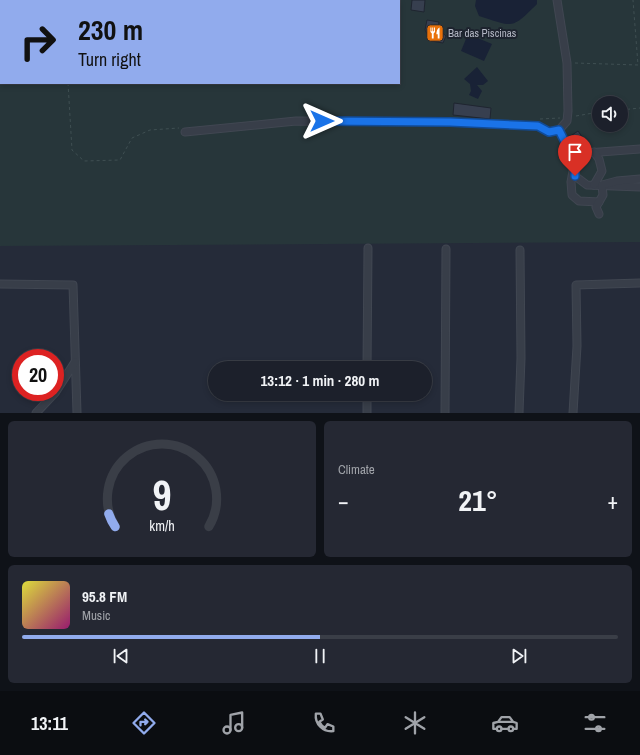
<!DOCTYPE html>
<html lang="en">
<head>
<meta charset="utf-8">
<style>
	:root { --surface:#1c202b; --page:#252833; --text:#f1f3f6; --muted:#a0a3a9; --line:#3a3e47; --accent:#91abed }
	body { margin:0; font-family:"Archivo Narrow",sans-serif; background:var(--page); color:var(--text); height:100vh; display:flex; flex-direction:column; font-size:15px; white-space:nowrap }
	* { box-sizing:border-box; margin:0 }
	p { font-size:13px; color:var(--muted) }
	.icon { flex:none; width:22px; height:22px; fill:none; stroke:currentColor; stroke-width:2; stroke-linecap:round; stroke-linejoin:round }
	.map { position:relative; height:413px; overflow:hidden }
	.panel { display:flex; flex-direction:column; gap:8px; padding:8px; background:#0f1218; flex:1 }
	.panel>* { flex:none }
	.banner { position:absolute; left:0px; top:0px; width:400px; height:84px; box-shadow:0 2px 6px #0003,0 0 0 1px var(--line); background:#91abed; color:#111; overflow:hidden }
	.tools { position:absolute; left:592px; top:96px; display:grid; gap:8px }
	.tools a { display:grid; place-items:center; width:36px; height:36px; border-radius:50%; background:var(--surface); box-shadow:0 2px 6px #0003,0 0 0 1px var(--line); font-size:20px }
	.speed { position:absolute; left:12px; top:349px; display:flex; gap:8px; font-size:20px; font-weight:700; text-align:center }
	.speed>* { display:grid; place-content:center; width:52px; height:52px; border-radius:50%; background:var(--surface); box-shadow:0 2px 6px #0003,0 0 0 1px var(--line); line-height:1 }
	.speed .limit { border:6px solid #d22; background:#fff; color:#111 }
	.pin { position:absolute; display:grid; place-items:center; width:34px; height:34px; color:#fff; margin:-41px -17px; border-radius:50% 50% 50% 0; rotate:-45deg; box-shadow:0 0 4px #0007 }
	.pin .icon { rotate:45deg }
	.me { position:absolute; width:44px; margin:-22px; rotate:90deg; stroke-linejoin:round; filter:drop-shadow(0 0 3px #0008) }
	.turn { display:flex; align-items:center; gap:14px; height:84px; padding:0 12px; font-size:18px }
	.turn .icon { width:52px; height:52px; stroke-width:2.5 }
	.turn b { display:block; font-size:28px; line-height:34px }
	.big { font-size:30px; font-weight:800; line-height:1.1 }
	.panel .widget { flex:1; display:flex; flex-direction:column; justify-content:center; gap:6px; min-width:0; padding:0 14px; border-radius:6px; background:var(--page) }
	.panel .dial { align-items:center; gap:0 }
	.dial svg { height:104px; overflow:visible; fill:none; stroke:var(--line); stroke-width:7; stroke-linecap:round; text-anchor:middle }
	.dial text { fill:var(--text); stroke:none }
	.song { display:flex; align-items:center; gap:12px }
	.cover { width:48px; height:48px; border-radius:6px; background:linear-gradient(135deg,hsl(60 70% 55%),hsl(320 70% 35%)) }
	.played { height:4px; border-radius:2px; background:linear-gradient(90deg,var(--accent) 50%,var(--line) 50%) }
	.keys { display:flex; justify-content:space-around; direction:ltr }
	.heat { display:flex; justify-content:space-between; align-items:center; font-size:22px; direction:ltr }
	.panel .tiles { flex:1; display:grid; gap:8px; grid-template-columns:1fr 1fr }
	.widget:last-child { grid-column:span 2 }
	.trip { position:absolute; left:208px; top:361px; width:224px; height:40px; border-radius:20px; background:var(--surface); box-shadow:0 2px 6px #0003,0 0 0 1px var(--line); font-weight:800; line-height:40px; text-align:center }
	.menu { display:flex; height:64px; justify-content:space-around; align-items:center; background:#0b0d11; color:var(--muted) }
	.menu .icon { width:28px; height:28px }
	.menu .active { color:var(--accent) }
	.menu b { font-size:18px; color:var(--text) }
	.map>svg:first-child { display:block }
	.green { fill:#27363a; fill-rule:evenodd }
	.water { fill:#192236 }
	.building { fill:#373f4f; stroke:#1f2530 }
	.lines { fill:none; stroke-linecap:round; stroke-linejoin:round }
	.minor-casing { stroke:#414752; stroke-width:9 }
	.path { stroke:#3f4f52; stroke-width:1; stroke-dasharray:3 3; stroke-linecap:butt }
	.minor { stroke:#383e49; stroke-width:7 }
	.route-casing { stroke:#114b97; stroke-width:10 }
	.route { stroke:#1a73e8; stroke-width:7 }
	.labels { text-anchor:middle; stroke-width:4; stroke-linejoin:round; paint-order:stroke }
	.poi-label { font-size:11px; fill:#b4b8c5; stroke:#1d232e; text-anchor:start }
</style>
</head>
<body>
<div class="map">
<svg width="640" height="413" viewBox="0 0 640 413">
	<rect width="100%" height="100%" fill="#252b39"/>
	<path class="green" d="M0 0H640V242L0 246ZM1 1H399V83H1ZM599 103H621V125H599Z"/>
	<g class="water">
		<path d="M476 0H537V4C511 30 514 27 479 16L475 6Z"/>
		<polygon points="468,34 492,44 484,61 461,51"/>
		<polygon points="477,67 488,81 483,85 477,85 482,91 478,99 469,95 471,91 470,84 464,79"/>
	</g>
	<g class="building">
		<polygon points="412,0 425,0 424,12 411,10"/>
		<polygon points="427,20 439,22 438,29 446,36 443,43 431,41 425,30"/>
		<polygon points="454,103 491,108 490,119 453,115"/>
		<polygon points="578,131 590,148 579,152 569,137"/>
	</g>
	<g class="lines">
		<defs>
			<g id="minor">
				<polyline points="559,130 575,162"/>
				<polyline points="185,132 296,121 450,122 538,126 549,132 559,130 567,121 568,111 567,63 557,0"/>
				<path d="M640 149 587 153C576 158 573 164 575 176L587 185 640 187"/>
				<polyline points="594,152 599,159 602,171 594,185"/>
				<polyline points="573,171 571,182 572,195 579,201 599,202"/>
				<polyline points="599,214 596,207 603,195 602,185 617,181 640,179"/>
				<polyline points="0,284 73,285 77,413"/>
				<polyline points="367,368 368,248"/>
				<polyline points="36,413 55,393 75,362"/>
				<polyline points="367,413 367,394"/>
				<polyline points="445,413 446,249"/>
				<polyline points="519,413 521,358 520,250"/>
				<polyline points="573,413 577,346 576,285 640,283"/>
			</g>
		</defs>
		<use href="#minor" class="minor-casing"/>
		<g class="path">
			<polyline points="80,1 80,0"/>
			<polyline points="575,63 638,65 633,0"/>
			<polyline points="68,83 72,150 84,161 120,160 132,138 150,130 179,128"/>
			<polyline points="621,110 640,108"/>
			<polyline points="576,116 599,112"/>
			<polyline points="540,119 560,118"/>
		</g>
		<use href="#minor" class="minor"/>
	</g>
	<g class="lines">
		<defs>
			<polyline id="route" points="322,121 450,122 538,126 549,132 559,130 575,162 575,176"/>
		</defs>
		<use href="#route" class="route-casing"/>
		<use href="#route" class="route"/>
	</g>
	<defs>
		<symbol id="restaurant-square" viewBox="-11 -11 22 22"><rect x="-9" y="-9" width="18" height="18" rx="4" fill="#e8710a" stroke="#1d232e"/><path d="M-5-6h1v4h1v-4h1v4h1v-4h1v5L-1.5 .5V6h-2V.5L-5-1ZM5-6V6H3V1.5H1.5Q1.5-4 5-6Z" fill="#fff"/></symbol>
	</defs>
	<g fill-rule="evenodd">
		<use href="#restaurant-square" x="425" y="23" width="20" height="20"/>
	</g>
	<g class="labels">
		<g class="poi-label">
			<text x="448" y="37">Bar das Piscinas</text>
		</g>
	</g>
</svg>
<div class="tools">
<a><svg class="icon" aria-label="sound" viewBox="0 0 24 24"><path d="M4 9h4l5-4v14l-5-4H4zM17 9q2 3 0 6"/></svg></a>
</div>
<div class="speed"><div class="limit">20</div></div>
<div class="pin" style="left:575px;top:176px;background:#d93025"><svg class="icon" aria-label="arrive" viewBox="0 0 24 24"><path d="M6 21V4h12l-3 4 3 4H6"/></svg></div>
<svg class="me" style="left:322px;top:121px" viewBox="-20 -20 40 40"><path d="M0-17L14 15 0 8-14 15z" fill="#1a73e8" stroke="#fff" stroke-width="4"/></svg>
<div class="trip">13:12 · 1 min · 280 m</div>
<div class="banner">
<div class="turn"><svg class="icon" aria-label="right" viewBox="0 0 24 24"><path d="M7 20v-9h11M14 6l5 5-5 5"/></svg><div><b>230 m</b>Turn right</div></div>
</div>
</div>
<section class="panel">
<div class="tiles">
<div class="widget dial"><svg viewBox="0 0 100 80">
<path d="M14 69A42 42 0 1 1 86 69"/>
<path d="M14 69A42 42 0 0 1 9 59" stroke="#91abed"/>
<text x="50" y="56" font-size="32" font-weight="700">9</text>
<text x="50" y="72" font-size="11">km/h</text>
</svg></div>
<div class="widget"><p>Climate</p>
<div class="heat"><a>−</a><b class="big">21°</b><a>+</a></div>
</div>
<div class="widget">
<div class="song"><i class="cover"></i><div><b>95.8 FM</b><p>Music</p></div></div>
<div class="played"></div>
<div class="keys"><svg class="icon" aria-label="previous" viewBox="0 0 24 24"><path d="M18 5L8 12l10 7zM5 5v14"/></svg><svg class="icon" aria-label="pause" viewBox="0 0 24 24"><path d="M8 5v14M16 5v14"/></svg><svg class="icon" aria-label="next" viewBox="0 0 24 24"><path d="M6 5l10 7-10 7zM19 5v14"/></svg></div>
</div>
</div>
</section>
<nav class="menu">
<b>13:11</b>
<svg class="icon active" aria-label="directions" viewBox="0 0 24 24"><path d="M12 3l9 9-9 9-9-9zM9 14v-3h6M13 9l2 2-2 2"/></svg>
<svg class="icon" aria-label="music" viewBox="0 0 24 24"><path d="M9 18V5l10-2v13"/><circle cx="6" cy="18" r="3"/><circle cx="16" cy="16" r="3"/></svg>
<svg class="icon" aria-label="phone" viewBox="0 0 24 24"><path d="M5 4h4l2 5-3 2q2 4 5 5l2-3 5 2v4C11 20 4 13 5 4z"/></svg>
<svg class="icon" aria-label="climate" viewBox="0 0 24 24"><path d="M12 3v18M4 7l16 10M4 17L20 7"/></svg>
<svg class="icon" aria-label="car" viewBox="0 0 24 24"><path d="M5 17H2v-5l4-1 3-4h7l3 4 3 1v5h-3M9 17h6M6 11h13"/><circle cx="7" cy="17" r="2"/><circle cx="17" cy="17" r="2"/></svg>
<svg class="icon" aria-label="filters" viewBox="0 0 24 24"><path d="M4 7h16M4 17h16"/><circle cx="9" cy="7" r="2"/><circle cx="15" cy="17" r="2"/></svg>
</nav>
</body>
</html>
